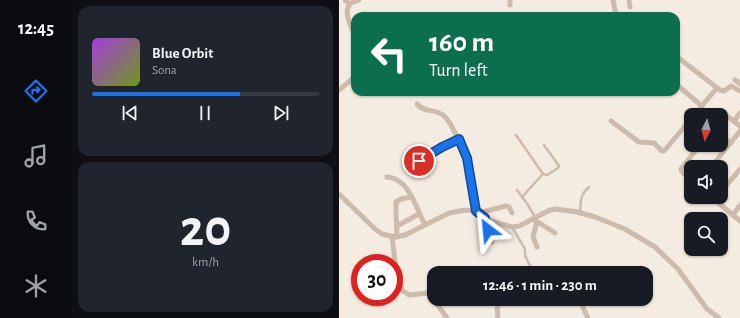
<!DOCTYPE html>
<html lang="en">
<head>
<meta charset="utf-8">
<style>
	:root { --surface:#171b24; --page:#20242c; --text:#f1f3f6; --muted:#9ea1a6; --line:#363941; --accent:#1a73e8 }
	body { margin:0; font-family:"Alegreya Sans",sans-serif; background:var(--page); color:var(--text); height:100vh; display:flex; flex-direction:column; font-size:15px; white-space:nowrap }
	* { box-sizing:border-box; margin:0 }
	p { font-size:13px; color:var(--muted) }
	.icon { flex:none; width:22px; height:22px; fill:none; stroke:currentColor; stroke-width:2; stroke-linecap:round; stroke-linejoin:round }
	.map { position:relative; flex:1; overflow:hidden }
	.sheet { display:flex; flex-direction:column; gap:6px; padding:6px; background:#0d0f14; width:267px }
	.sheet>* { flex:none }
	.top-card { position:absolute; left:12px; top:12px; width:329px; height:84px; border-radius:12px; box-shadow:0 1px 3px #0004; background:#0b6e4f; color:#fff; overflow:hidden }
	.needle { width:26px; rotate:186deg }
	.controls { position:absolute; left:345px; top:108px; display:grid; gap:8px }
	.controls a { display:grid; place-items:center; width:44px; height:44px; border-radius:8px; background:var(--surface); box-shadow:0 1px 3px #0004; font-size:20px }
	.speed { position:absolute; left:12px; top:254px; display:flex; gap:8px; font-size:20px; font-weight:700; text-align:center }
	.speed>* { display:grid; place-content:center; width:52px; height:52px; border-radius:50%; background:var(--surface); box-shadow:0 1px 3px #0004; line-height:1 }
	.speed .limit { border:6px solid #d22; background:#fff; color:#111 }
	.pin { position:absolute; display:grid; place-items:center; width:34px; height:34px; color:#fff; margin:-17px; border:2px solid #fff; border-radius:50%; box-shadow:0 1px 4px #0007 }
	.me { position:absolute; width:44px; margin:-22px; rotate:331deg; stroke-linejoin:round; filter:drop-shadow(0 0 3px #0008) }
	.turn { display:flex; align-items:center; gap:14px; height:84px; padding:0 12px; font-size:18px }
	.turn .icon { width:52px; height:52px; stroke-width:2.5 }
	.turn b { display:block; font-size:28px; line-height:34px }
	.sheet .card { flex:1; display:flex; flex-direction:column; justify-content:center; gap:6px; min-width:0; padding:0 14px; border-radius:12px; background:var(--page) }
	.sheet .dial { align-items:center; gap:0 }
	.dial b { font-size:52px; line-height:1 }
	.song { display:flex; align-items:center; gap:12px }
	.cover { width:48px; height:48px; border-radius:6px; background:linear-gradient(135deg,hsl(280 70% 55%),hsl(80 70% 35%)) }
	.played { height:4px; border-radius:2px; background:linear-gradient(90deg,var(--accent) 65%,var(--line) 65%) }
	.keys { display:flex; justify-content:space-around; direction:ltr }
	.trip { position:absolute; left:88px; top:266px; width:226px; height:40px; border-radius:12px; background:var(--surface); box-shadow:0 1px 3px #0004; font-weight:700; line-height:40px; text-align:center }
	main { display:flex; flex:1; min-height:0 }
	.dock { display:flex; flex-direction:column; width:72px; justify-content:space-around; align-items:center; background:#090b0e; color:var(--muted) }
	.dock .icon { width:28px; height:28px }
	.dock .selected { color:var(--accent) }
	.dock b { font-size:18px; color:var(--text) }
	.map>svg:first-child { display:block }
	.lines { fill:none; stroke-linecap:round; stroke-linejoin:round }
	.service { stroke:#cdbbac; stroke-width:2.5 }
	.minor { stroke:#cdbbac; stroke-width:5 }
	.route-casing { stroke:#114b97; stroke-width:10 }
	.route { stroke:#1a73e8; stroke-width:7 }
</style>
</head>
<body>
<main>
<nav class="dock">
<b>12:45</b>
<svg class="icon selected" aria-label="directions" viewBox="0 0 24 24"><path d="M12 3l9 9-9 9-9-9zM9 14v-3h6M13 9l2 2-2 2"/></svg>
<svg class="icon" aria-label="music" viewBox="0 0 24 24"><path d="M9 18V5l10-2v13"/><circle cx="6" cy="18" r="3"/><circle cx="16" cy="16" r="3"/></svg>
<svg class="icon" aria-label="phone" viewBox="0 0 24 24"><path d="M5 4h4l2 5-3 2q2 4 5 5l2-3 5 2v4C11 20 4 13 5 4z"/></svg>
<svg class="icon" aria-label="climate" viewBox="0 0 24 24"><path d="M12 3v18M4 7l16 10M4 17L20 7"/></svg>
</nav>
<section class="sheet">
<div class="card">
<div class="song"><i class="cover"></i><div><b>Blue Orbit</b><p>Sona</p></div></div>
<div class="played"></div>
<div class="keys"><svg class="icon" aria-label="previous" viewBox="0 0 24 24"><path d="M18 5L8 12l10 7zM5 5v14"/></svg><svg class="icon" aria-label="pause" viewBox="0 0 24 24"><path d="M8 5v14M16 5v14"/></svg><svg class="icon" aria-label="next" viewBox="0 0 24 24"><path d="M6 5l10 7-10 7zM19 5v14"/></svg></div>
</div>
<div class="card dial"><b>20</b><p>km/h</p></div>
</section>
<div class="map">
<svg width="401" height="318" viewBox="0 0 401 318">
	<rect width="100%" height="100%" fill="#f4ebe1"/>
	<g class="lines">
		<g class="service">
			<polyline points="177,135 204,174 183,197"/>
			<polyline points="204,174 208,175 219,168 220,166 205,145"/>
			<polyline points="178,190 189,205 196,217"/>
			<path d="M241 212C242 200 241 195 250 187"/>
			<path d="M173 227 186 249C184 260 193 263 193 273"/>
		</g>
		<g class="minor">
			<polyline points="6,0 11,4"/>
			<polyline points="274,0 277,16"/>
			<polyline points="290,0 291,7"/>
			<polyline points="171,5 171,0"/>
			<path d="M16 35C12 27 4 12 11 4 13 2 17 1 20 0"/>
			<polyline points="337,56 381,90 385,91 392,86 401,91"/>
			<polyline points="396,80 401,84"/>
			<polyline points="337,84 363,106"/>
			<polyline points="0,90 12,80 16,75"/>
			<path d="M78 104C87 114 97 108 105 116 109 120 113 126 115 131 129 156 134 183 137 211"/>
			<polyline points="355,115 378,88"/>
			<polyline points="382,119 385,116 388,116 401,126"/>
			<polyline points="272,121 300,142 315,143 323,151 325,151 352,119"/>
			<polyline points="395,121 401,113"/>
			<polyline points="382,135 392,143"/>
			<polyline points="80,161 103,147 120,139"/>
			<polyline points="372,167 401,131"/>
			<path d="M48 177C70 178 77 208 86 225"/>
			<polyline points="352,180 343,172 342,169 361,145"/>
			<polyline points="382,192 401,169"/>
			<polyline points="0,194 36,229 43,234 56,237 66,235 110,213 126,210 137,211 149,220 173,227 180,226 211,210 216,209 238,212 256,217 286,229 316,247 339,269 368,309 380,318"/>
			<polyline points="378,197 376,200 401,221"/>
			<polyline points="140,213 167,206 170,207 173,213"/>
			<polyline points="394,215 401,205"/>
			<polyline points="146,218 153,242"/>
			<polyline points="194,219 216,233"/>
			<polyline points="58,226 80,214"/>
			<polyline points="53,237 57,268 63,290 70,295 89,293 93,297 108,318"/>
			<polyline points="58,237 57,213 57,202 62,199 72,197"/>
			<polyline points="198,247 194,237 198,222"/>
			<polyline points="98,303 104,299"/>
			<polyline points="242,303 249,318"/>
			<polyline points="159,318 158,309 162,299"/>
		</g>
	</g>
	<g class="lines">
		<defs>
			<polyline id="route" points="80,161 103,147 120,139 128,158 137,211 146,218 149,230"/>
		</defs>
		<use href="#route" class="route-casing"/>
		<use href="#route" class="route"/>
	</g>
</svg>
<div class="controls">
<a><svg class="needle" viewBox="-14 -14 28 28"><path d="M0-13l5 13h-10z" fill="#e53935"/><path d="M0 13l5-13h-10z" fill="#9ea1a6"/></svg></a>
<a><svg class="icon" aria-label="sound" viewBox="0 0 24 24"><path d="M4 9h4l5-4v14l-5-4H4zM17 9q2 3 0 6"/></svg></a>
<a><svg class="icon" aria-label="search" viewBox="0 0 24 24"><circle cx="10" cy="10" r="6"/><path d="M15 15l6 6"/></svg></a>
</div>
<div class="speed"><div class="limit">30</div></div>
<div class="pin" style="left:80px;top:161px;background:#d93025"><svg class="icon" aria-label="arrive" viewBox="0 0 24 24"><path d="M6 21V4h12l-3 4 3 4H6"/></svg></div>
<svg class="me" style="left:149px;top:230px" viewBox="-20 -20 40 40"><path d="M0-17L14 15 0 8-14 15z" fill="#1a73e8" stroke="#fff" stroke-width="4"/></svg>
<div class="trip">12:46 · 1 min · 230 m</div>
<div class="top-card">
<div class="turn"><svg class="icon" aria-label="left" viewBox="0 0 24 24"><path d="M17 20v-9H6M10 6l-5 5 5 5"/></svg><div><b>160 m</b>Turn left</div></div>
</div>
</div>
</main>
</body>
</html>
